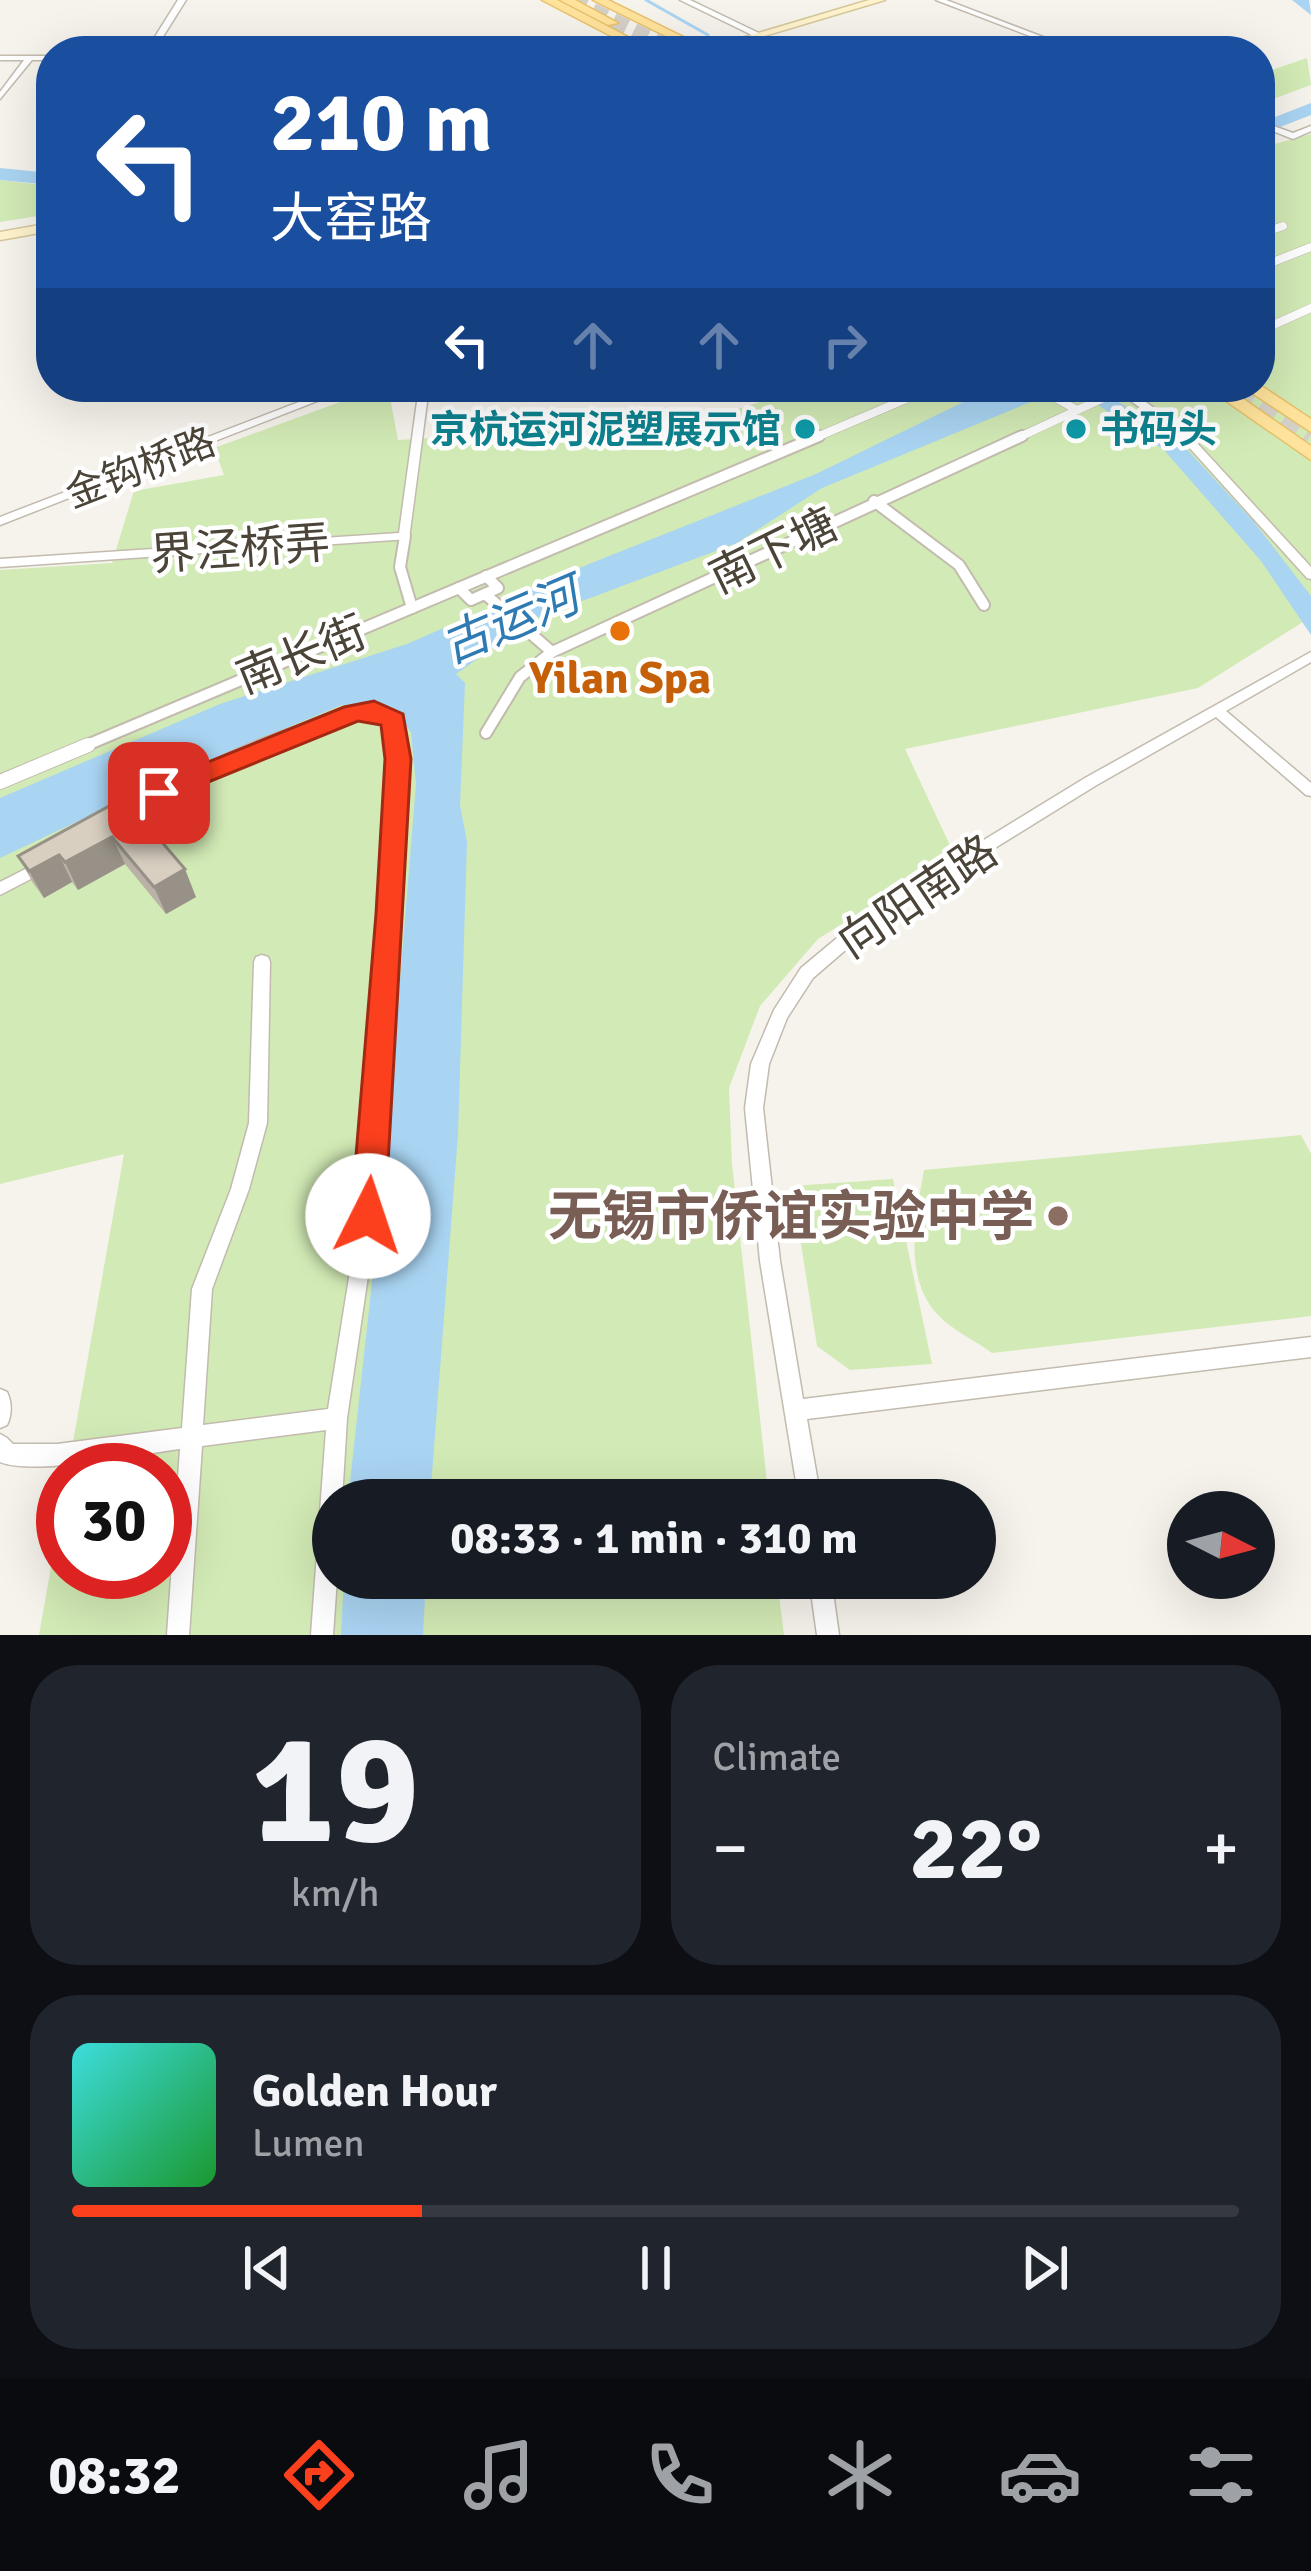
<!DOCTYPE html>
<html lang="en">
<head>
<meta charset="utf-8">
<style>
	:root { --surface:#171b24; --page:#20242c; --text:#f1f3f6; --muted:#9ea1a6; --line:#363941; --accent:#fc3f1d }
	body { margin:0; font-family:Signika,"Noto Sans SC",sans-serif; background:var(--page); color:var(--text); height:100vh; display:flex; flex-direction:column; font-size:45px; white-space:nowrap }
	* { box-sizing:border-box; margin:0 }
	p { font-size:39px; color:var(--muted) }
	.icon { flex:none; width:66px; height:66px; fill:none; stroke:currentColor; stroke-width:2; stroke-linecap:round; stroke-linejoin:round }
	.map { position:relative; height:1635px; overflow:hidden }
	.panel { display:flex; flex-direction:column; gap:30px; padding:30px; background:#0d0f14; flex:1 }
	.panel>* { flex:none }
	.guide { position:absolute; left:36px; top:36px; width:1239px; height:366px; border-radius:48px; box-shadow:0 12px 48px #0002; background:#1a4fa0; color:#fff; overflow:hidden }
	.needle { width:78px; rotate:96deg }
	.fabs { position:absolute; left:1167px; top:1491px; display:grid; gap:24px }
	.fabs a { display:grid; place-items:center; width:108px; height:108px; border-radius:50%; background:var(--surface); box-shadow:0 12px 48px #0002; font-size:60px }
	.speed { position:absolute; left:36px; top:1443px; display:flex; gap:24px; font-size:60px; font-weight:700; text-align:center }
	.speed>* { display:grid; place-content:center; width:156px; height:156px; border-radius:50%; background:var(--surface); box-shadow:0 12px 48px #0002; line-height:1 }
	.speed .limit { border:18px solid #d22; background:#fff; color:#111 }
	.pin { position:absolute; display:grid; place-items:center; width:102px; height:102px; color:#fff; margin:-51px; border-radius:24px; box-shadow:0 6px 18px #0006 }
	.me { position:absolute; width:132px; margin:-66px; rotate:4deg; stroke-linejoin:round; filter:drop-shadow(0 0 9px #0008) }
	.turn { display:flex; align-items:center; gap:42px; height:252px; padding:0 36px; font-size:54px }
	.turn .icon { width:156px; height:156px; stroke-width:2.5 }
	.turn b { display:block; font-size:84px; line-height:102px }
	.lanes { display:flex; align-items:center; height:114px; padding:0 36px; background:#0003; justify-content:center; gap:60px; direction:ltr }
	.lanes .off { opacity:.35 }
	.big { font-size:90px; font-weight:700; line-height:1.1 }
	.panel .tile { flex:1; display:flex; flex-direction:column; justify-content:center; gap:18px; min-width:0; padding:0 42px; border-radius:48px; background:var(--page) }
	.panel .dial { align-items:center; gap:0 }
	.dial b { font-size:156px; line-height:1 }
	.song { display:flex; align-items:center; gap:36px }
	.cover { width:144px; height:144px; border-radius:18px; background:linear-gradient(135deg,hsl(180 70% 55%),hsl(130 70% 35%)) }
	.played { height:12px; border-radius:6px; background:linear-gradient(90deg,var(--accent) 30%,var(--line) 30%) }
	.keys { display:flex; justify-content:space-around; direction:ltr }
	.heat { display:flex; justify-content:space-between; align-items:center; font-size:66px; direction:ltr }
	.panel .tiles { flex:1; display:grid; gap:30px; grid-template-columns:1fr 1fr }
	.tile:last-child { grid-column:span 2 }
	.trip { position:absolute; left:312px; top:1479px; width:684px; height:120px; border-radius:60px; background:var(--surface); box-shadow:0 12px 48px #0002; font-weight:700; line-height:120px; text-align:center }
	.tab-bar { display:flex; height:192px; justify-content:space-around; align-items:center; background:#090b0e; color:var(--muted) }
	.tab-bar .icon { width:84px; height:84px }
	.tab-bar .active { color:var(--accent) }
	.tab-bar b { font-size:54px; color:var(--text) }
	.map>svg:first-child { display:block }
	.green { fill:#d2eab5 }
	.water { fill:#a9d4f2 }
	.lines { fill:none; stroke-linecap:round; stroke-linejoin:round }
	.stream { stroke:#a9d4f2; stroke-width:3 }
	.river { fill:#a9d4f2; fill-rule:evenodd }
	.trunk-tunnel-far1 { stroke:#d4d0c8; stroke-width:15; stroke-dasharray:15 8; stroke-linecap:butt }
	.trunk-tunnel { stroke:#d4d0c8; stroke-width:18; stroke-dasharray:18 9; stroke-linecap:butt }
	.pedestrian-far2-casing { stroke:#c2bbae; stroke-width:9 }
	.pedestrian-far1-casing { stroke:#c2bbae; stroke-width:14 }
	.pedestrian-casing { stroke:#c2bbae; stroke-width:16 }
	.minor-casing { stroke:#c2bbae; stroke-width:3 }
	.secondary-casing { stroke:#d6c79b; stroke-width:3 }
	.primary-casing { stroke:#e6c16a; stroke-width:3 }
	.pedestrian-far2 { stroke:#fff; stroke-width:8 }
	.pedestrian-far1 { stroke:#fff; stroke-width:10 }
	.pedestrian { stroke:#fff; stroke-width:14 }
	.minor { fill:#fff; fill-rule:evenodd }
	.secondary { fill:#fff3cd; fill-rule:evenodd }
	.primary { fill:#ffe39c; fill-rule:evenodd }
	.wall { fill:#bab2a6 }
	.shaded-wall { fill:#979187 }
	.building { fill:#d8cfc1; stroke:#979187; stroke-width:3 }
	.route { fill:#fc3f1d; stroke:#a42913; stroke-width:3 }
	.culture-dot { fill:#0f9aa8; stroke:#fff; stroke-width:4.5 }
	.food-dot { fill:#e8710a; stroke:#fff; stroke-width:4.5 }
	.education-dot { fill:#8d6e63; stroke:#fff; stroke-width:4.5 }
	.labels { text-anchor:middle; stroke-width:9; stroke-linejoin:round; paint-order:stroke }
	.far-culture-label { font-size:39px; font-weight:bold; fill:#0d838f; stroke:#fff; text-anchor:end }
	.far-street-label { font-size:39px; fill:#4b4439; stroke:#fff }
	.street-label { font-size:45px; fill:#4b4439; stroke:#fff }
	.food-label { font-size:45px; font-weight:bold; fill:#c56008; stroke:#fff }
	.water-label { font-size:48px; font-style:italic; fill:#2e7ab2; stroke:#fff }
	.near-education-label { font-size:54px; font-weight:bold; fill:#785e54; stroke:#fff; text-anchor:end }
</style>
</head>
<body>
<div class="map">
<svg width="1311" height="1635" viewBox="0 0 1311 1635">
	<rect width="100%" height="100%" fill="#f6f3ec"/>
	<g class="green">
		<polygon points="1307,58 1311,85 1273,99 1260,94 1260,74"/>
		<polygon points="1311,134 1311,617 1198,688 905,749 954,854 818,939 760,1006 729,1088 732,1164 769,1500 333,1500 333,1578 777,1578 784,1635 39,1635 63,1499 63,1572 165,1572 165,1470 68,1470 124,1154 0,1184 0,570 112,563 134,491 224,475 214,448 381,387 388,387 398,440 556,431 559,443 642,439 766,400 754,387 1260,387 1260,148"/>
		<polygon points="0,180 51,186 51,214 0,222"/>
		<path d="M1301 1135 1311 1154V1316L992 1353C976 1341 952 1330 938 1315 902 1277 916 1215 924 1170Z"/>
		<polygon points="893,1179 932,1364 850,1370 817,1346 792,1186"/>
	</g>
	<g class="water">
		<polygon points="994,387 1067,387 822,488 737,543 534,619 456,674 465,683 460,805 467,842 458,1134 430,1500 348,1500 385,1164 416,784 411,733 398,712 378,704 342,705 193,767 0,858 0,798 220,704 407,644 589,564 816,474"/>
		<polygon points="1072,387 1096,387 1181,443 1254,522 1311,596 1311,635 1261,561 1164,450"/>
		<polygon points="344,1578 426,1578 423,1635 341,1635"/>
	</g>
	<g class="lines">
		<polyline class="stream" points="646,0 708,35"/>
		<g class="river">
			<polygon points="1292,0 1309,0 1311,15"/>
			<polygon points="1311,103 1311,115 1260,135 1260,123"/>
			<polygon points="0,168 51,173 51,185 0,180"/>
		</g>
		<polyline class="trunk-tunnel-far1" points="572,0 676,51"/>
		<polyline class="trunk-tunnel" points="1240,387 1311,435"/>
		<defs>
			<g id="pedestrian-far2">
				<polyline points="1260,234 1283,226"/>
				<polyline points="1260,267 1311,247"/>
				<polyline points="1260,331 1311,308"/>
				<polyline points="1036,387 1077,410"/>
				<polyline points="812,439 934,387"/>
				<polyline points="1015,439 1127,387"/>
			</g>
			<g id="pedestrian-far1">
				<polyline points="874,501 959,565 984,605"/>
				<polyline points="405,536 400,567 412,608"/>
				<polyline points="459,588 471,600 498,588 486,576"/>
				<polyline points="485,594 552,652"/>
				<polyline points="486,733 520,677 552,652 1022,436"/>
				<polyline points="80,748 819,436"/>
			</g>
			<polyline id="pedestrian" points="0,782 88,745"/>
			<g id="minor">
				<polygon points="178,0 186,0 154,51 146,51"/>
				<polygon points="680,0 690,0 763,35 756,37"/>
				<polygon points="936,0 946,0 1080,51 1069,51"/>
				<polygon points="0,56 51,56 51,60 32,60 0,99 0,92 24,60 0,60"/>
				<polygon points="1260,121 1293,133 1311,126 1311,131 1293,139 1260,126"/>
				<polygon points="338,387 353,387 0,525 0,517"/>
				<polygon points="419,387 429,387 409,539 0,567 0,559 399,533"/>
				<polygon points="1117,387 1125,387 1186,431 1311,567 1311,579 1307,578 1178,435 1117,391"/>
				<polygon points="1311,652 1311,662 1226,711 1311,783 1311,796 1306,795 1216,717 1095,786 885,916 813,978 787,1018 769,1064 763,1108 780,1261 803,1399 1311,1337 1311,1357 807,1419 821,1500 799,1500 760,1261 745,1108 751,1064 774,1010 801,968 873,908 1085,778"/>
				<path d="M374 704 399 717 401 720 405 759 399 913 377 1215 347 1418 342 1500H333V1578H337L333 1635H311L326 1430 202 1446 189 1635H167L180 1449C141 1454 33 1476 0 1462V1434L7 1438 13 1444H57L182 1428 192 1289 231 1189 249 1123 254 962 256 957 262 955 268 957 270 962 267 1123 249 1189 212 1289 203 1425 328 1409 359 1215 383 913 391 759 387 722 372 714C300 731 229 761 166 800 151 809 135 826 118 825L115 821C128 807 146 798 162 788 227 749 300 721 374 704Z"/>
				<polygon points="45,859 50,861 53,865 50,869 0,895 0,882"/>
				<path d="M0 1389 7 1392C12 1402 12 1415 7 1425L0 1428Z"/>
				<polygon points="809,1578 831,1578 839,1635 817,1635"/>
			</g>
			<g id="secondary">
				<polygon points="869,0 885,0 714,51 698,51"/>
				<polygon points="51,223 51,231 0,240 0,232"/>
			</g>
			<g id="primary">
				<polygon points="542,0 557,0 655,51 640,51"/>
				<polygon points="560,0 575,0 618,23 608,25"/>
				<polygon points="593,0 608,0 712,51 696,51"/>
				<polygon points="1260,385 1311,419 1311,432 1243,387"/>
				<polygon points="1206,387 1226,387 1311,446 1311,460"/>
			</g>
		</defs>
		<use href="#pedestrian-far2" class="pedestrian-far2-casing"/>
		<use href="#pedestrian-far1" class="pedestrian-far1-casing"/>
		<use href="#pedestrian" class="pedestrian-casing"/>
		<use href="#minor" class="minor-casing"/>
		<use href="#secondary" class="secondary-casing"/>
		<use href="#primary" class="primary-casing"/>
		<use href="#pedestrian-far2" class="pedestrian-far2"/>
		<use href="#pedestrian-far1" class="pedestrian-far1"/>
		<use href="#pedestrian" class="pedestrian"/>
		<use href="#minor" class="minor"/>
		<use href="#secondary" class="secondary"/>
		<use href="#primary" class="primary"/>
	</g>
	<polygon class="wall" points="124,798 196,897 166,914 125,864 78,890 72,882 44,898 33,883 18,856"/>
	<g class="shaded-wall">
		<polygon points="112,837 125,864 78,890 65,862"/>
		<polygon points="59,855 72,882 44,898 29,871"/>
		<polygon points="185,869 196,897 166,914 154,887"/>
	</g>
	<polygon class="building" points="124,798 185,869 154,887 112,837 65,862 59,855 29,871 18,856"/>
	<polygon class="route" points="374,701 403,714 411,759 385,1216 380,1227 368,1232 356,1227 351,1216 376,914 385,759 381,725 358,721 159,802 145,793 149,786 344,707"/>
	<g class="culture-dot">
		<circle cx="805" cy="429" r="12"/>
		<circle cx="1076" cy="429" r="12"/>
	</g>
	<circle class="food-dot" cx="620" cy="631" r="12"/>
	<circle class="education-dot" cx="1058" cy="1216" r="12"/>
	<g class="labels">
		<g class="far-culture-label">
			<text x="781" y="443">京杭运河泥塑展示馆</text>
			<text x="1100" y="443" text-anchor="start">书码头</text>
		</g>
		<g class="far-street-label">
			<text transform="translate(140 467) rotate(-21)" y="14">金钩桥路</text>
		</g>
		<g class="street-label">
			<text transform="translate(240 548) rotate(-4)" y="16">界泾桥弄</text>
			<text transform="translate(773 550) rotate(-26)" y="16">南下塘</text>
			<text transform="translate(301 654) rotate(-22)" y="16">南长街</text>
			<text transform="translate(917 896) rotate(-34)" y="16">向阳南路</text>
		</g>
		<g class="food-label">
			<text x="620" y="693">Yilan Spa</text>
		</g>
		<g class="water-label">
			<text transform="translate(510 620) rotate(-23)" y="17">古运河</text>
		</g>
		<g class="near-education-label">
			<text x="1034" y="1235">无锡市侨谊实验中学</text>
		</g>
	</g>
</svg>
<div class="fabs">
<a><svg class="needle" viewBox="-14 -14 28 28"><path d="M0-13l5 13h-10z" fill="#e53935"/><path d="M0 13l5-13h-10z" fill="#9ea1a6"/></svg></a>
</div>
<div class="speed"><div class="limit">30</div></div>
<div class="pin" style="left:159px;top:793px;background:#d93025"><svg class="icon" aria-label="arrive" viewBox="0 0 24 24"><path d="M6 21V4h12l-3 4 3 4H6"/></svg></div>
<svg class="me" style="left:368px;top:1216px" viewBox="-20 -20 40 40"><circle r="19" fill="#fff"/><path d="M0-13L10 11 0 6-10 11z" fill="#fc3f1d"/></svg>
<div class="trip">08:33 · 1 min · 310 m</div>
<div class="guide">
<div class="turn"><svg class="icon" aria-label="left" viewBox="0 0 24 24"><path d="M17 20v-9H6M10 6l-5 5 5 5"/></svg><div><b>210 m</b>大窑路</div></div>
<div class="lanes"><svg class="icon" aria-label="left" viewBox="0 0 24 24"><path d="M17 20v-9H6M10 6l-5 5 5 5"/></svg><svg class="icon off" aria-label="ahead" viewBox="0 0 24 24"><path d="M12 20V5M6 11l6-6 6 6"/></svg><svg class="icon off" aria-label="ahead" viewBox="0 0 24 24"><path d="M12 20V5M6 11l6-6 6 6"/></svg><svg class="icon off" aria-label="right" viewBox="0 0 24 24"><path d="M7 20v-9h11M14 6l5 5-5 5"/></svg></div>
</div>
</div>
<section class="panel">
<div class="tiles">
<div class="tile dial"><b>19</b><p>km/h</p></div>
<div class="tile"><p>Climate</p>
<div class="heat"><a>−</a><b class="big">22°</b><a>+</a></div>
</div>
<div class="tile">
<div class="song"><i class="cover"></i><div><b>Golden Hour</b><p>Lumen</p></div></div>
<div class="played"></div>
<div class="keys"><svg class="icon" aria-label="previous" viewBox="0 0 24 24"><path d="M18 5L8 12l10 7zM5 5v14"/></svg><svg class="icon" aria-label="pause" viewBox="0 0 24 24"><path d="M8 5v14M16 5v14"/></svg><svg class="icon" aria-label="next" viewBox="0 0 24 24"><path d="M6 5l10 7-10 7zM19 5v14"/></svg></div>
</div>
</div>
</section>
<nav class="tab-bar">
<b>08:32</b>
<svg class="icon active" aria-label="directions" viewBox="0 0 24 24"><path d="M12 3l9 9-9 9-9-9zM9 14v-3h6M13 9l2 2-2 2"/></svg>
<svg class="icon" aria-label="music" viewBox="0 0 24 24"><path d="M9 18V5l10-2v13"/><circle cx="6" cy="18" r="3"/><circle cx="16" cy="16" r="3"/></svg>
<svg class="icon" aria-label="phone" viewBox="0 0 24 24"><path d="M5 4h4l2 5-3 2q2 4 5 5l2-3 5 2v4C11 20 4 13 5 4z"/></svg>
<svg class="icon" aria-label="climate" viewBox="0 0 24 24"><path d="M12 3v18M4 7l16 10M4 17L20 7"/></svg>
<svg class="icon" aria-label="car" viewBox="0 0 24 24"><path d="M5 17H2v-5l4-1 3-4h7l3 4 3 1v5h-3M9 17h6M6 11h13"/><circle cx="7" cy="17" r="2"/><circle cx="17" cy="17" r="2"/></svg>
<svg class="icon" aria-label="filters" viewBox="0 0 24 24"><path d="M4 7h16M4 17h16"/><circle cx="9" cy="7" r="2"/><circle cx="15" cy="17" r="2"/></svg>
</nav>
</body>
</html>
